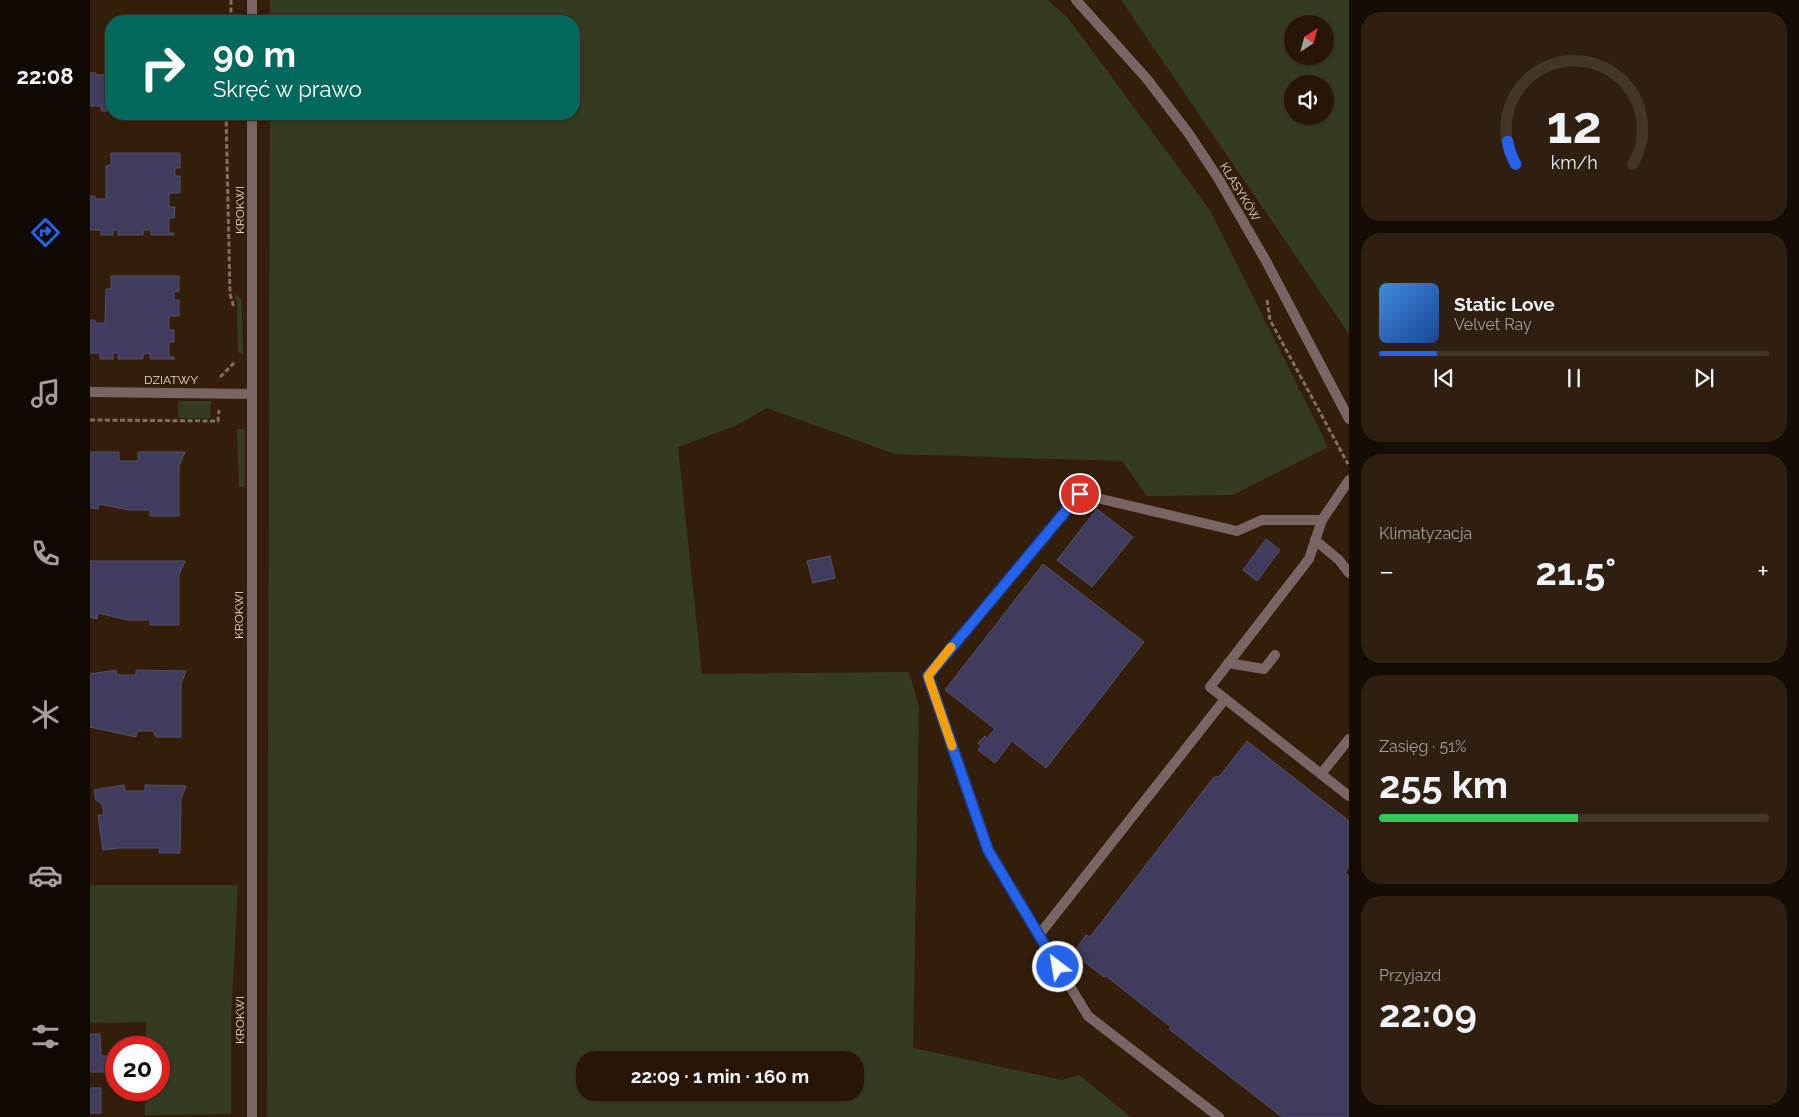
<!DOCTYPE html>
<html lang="pl">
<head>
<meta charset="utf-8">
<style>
	:root { --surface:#271607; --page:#2f1f11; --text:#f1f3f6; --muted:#a49f9b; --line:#433528; --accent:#2563eb }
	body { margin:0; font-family:Raleway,sans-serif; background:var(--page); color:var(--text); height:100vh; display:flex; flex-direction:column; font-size:19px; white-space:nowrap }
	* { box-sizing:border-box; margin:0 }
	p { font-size:16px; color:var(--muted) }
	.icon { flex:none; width:28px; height:28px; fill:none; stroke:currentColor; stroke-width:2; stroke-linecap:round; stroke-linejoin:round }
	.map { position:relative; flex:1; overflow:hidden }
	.panel { display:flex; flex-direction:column; gap:12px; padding:12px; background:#150c04; width:450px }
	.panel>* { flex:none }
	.guide { position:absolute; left:15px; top:15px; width:475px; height:105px; border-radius:20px; box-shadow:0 1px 4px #0004,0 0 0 1px var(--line); background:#00695c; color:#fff; overflow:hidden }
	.needle { width:32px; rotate:36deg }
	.controls { position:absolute; left:1194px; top:15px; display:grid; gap:10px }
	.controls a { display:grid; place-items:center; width:50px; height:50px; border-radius:50%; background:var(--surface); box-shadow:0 1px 4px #0004,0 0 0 1px var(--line); font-size:25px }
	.speed { position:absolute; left:15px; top:1036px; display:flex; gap:10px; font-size:25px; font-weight:700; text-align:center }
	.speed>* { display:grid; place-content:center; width:65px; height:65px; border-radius:50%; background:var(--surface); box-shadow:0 1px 4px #0004,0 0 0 1px var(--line); line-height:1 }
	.speed .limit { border:8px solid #d22; background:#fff; color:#111 }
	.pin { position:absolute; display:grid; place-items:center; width:42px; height:42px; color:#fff; margin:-21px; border:2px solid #fff; border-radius:50%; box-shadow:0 1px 5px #0007 }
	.me { position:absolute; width:55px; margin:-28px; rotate:329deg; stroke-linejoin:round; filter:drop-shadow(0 0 4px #0008) }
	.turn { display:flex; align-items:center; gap:18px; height:105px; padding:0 25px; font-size:22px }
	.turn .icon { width:65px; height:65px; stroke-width:2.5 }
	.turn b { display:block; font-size:35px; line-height:42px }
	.big { font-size:38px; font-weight:700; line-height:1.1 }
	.panel .widget { flex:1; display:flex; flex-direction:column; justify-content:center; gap:8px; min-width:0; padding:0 18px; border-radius:20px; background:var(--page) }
	.panel .dial { align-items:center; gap:0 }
	.dial svg { height:130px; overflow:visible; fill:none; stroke:var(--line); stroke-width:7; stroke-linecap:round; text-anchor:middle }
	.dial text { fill:var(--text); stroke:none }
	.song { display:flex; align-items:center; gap:15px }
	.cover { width:60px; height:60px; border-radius:8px; background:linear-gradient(135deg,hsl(210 70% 55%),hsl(220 70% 35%)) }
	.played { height:5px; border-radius:2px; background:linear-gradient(90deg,var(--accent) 15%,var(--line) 15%) }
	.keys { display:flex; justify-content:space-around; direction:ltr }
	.heat { display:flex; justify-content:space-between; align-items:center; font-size:28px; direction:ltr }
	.charge { height:8px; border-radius:4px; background:linear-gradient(90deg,#34c759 51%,var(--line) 0) }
	.trip { position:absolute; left:486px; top:1051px; width:288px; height:50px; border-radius:20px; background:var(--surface); box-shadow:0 1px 4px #0004,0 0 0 1px var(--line); font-weight:700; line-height:50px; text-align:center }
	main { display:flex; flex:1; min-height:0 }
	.tab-bar { display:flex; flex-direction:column; width:90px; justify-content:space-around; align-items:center; background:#100903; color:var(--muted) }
	.tab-bar .icon { width:35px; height:35px }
	.tab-bar .on { color:var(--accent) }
	.tab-bar b { font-size:22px; color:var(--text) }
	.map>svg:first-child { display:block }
	.green { fill:#353b21; fill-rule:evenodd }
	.building { fill:#413b5e; stroke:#55516e }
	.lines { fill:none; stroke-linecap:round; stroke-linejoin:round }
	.path { stroke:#806e5c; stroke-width:3; stroke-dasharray:5 2.5; stroke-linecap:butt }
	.service { stroke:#796564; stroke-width:10 }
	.minor { stroke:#796564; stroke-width:10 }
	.tertiary { stroke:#796564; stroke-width:10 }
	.route-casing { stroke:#184099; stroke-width:12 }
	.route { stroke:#2563eb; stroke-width:9 }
	.slow { stroke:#f59e0b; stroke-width:9 }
	.labels { text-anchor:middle; stroke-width:5; stroke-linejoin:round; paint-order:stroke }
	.street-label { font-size:12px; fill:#e6d8cb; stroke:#341e09 }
</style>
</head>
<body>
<main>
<nav class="tab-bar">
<b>22:08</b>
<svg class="icon on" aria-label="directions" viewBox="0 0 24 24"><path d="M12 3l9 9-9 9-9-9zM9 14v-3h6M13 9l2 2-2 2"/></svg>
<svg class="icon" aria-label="music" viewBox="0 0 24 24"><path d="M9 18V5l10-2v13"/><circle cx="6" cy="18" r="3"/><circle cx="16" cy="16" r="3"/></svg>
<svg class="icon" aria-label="phone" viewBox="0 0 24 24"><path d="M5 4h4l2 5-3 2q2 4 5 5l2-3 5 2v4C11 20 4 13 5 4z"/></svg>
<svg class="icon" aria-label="climate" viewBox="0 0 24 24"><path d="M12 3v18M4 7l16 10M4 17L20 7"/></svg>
<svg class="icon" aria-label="car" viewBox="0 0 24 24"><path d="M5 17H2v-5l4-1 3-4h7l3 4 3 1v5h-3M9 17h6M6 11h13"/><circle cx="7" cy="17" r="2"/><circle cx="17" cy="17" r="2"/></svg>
<svg class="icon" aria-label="filters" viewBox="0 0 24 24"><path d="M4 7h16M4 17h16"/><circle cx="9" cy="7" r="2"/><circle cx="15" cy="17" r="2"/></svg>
</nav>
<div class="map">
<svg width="1259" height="1117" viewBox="0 0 1259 1117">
	<rect width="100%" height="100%" fill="#341e09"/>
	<g class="green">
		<path d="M180 0H958L978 18 1119 209 1238 447 1143 495 1057 496 1032 461 805 454 677 408 645 426 588 447 612 674 819 672 829 707 823 1048 972 1080 989 1075 1041 1117H177L180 114H484V21H180ZM495 1060H765V1092H495Z"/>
		<path d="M1031 0H1259V334ZM1202 24H1235V56H1202ZM1202 84H1235V116H1202Z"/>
		<polygon points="144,293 152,300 153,355 148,352 147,302"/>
		<polygon points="88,401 121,401 120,418 88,418"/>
		<polygon points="147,429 155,429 155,487 149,487"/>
		<polygon points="0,885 148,885 141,1020 141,1114 55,1115 55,1090 69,1090 69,1048 55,1047 56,1022 0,1023"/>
	</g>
	<g class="building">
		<polygon points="16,42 21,42 21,111 11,111 11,106 0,106 0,73 6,73 6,75 16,75"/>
		<polygon points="21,153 90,153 90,168 85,168 85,176 90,176 90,193 79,193 79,207 85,207 84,218 79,218 79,233 84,233 84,235 61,235 61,230 53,230 53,235 28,235 28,230 23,230 23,235 11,235 11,230 0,230 0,196 5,196 5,199 16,199 16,166 21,165"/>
		<polygon points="21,276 89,276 89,291 84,292 84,300 89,300 89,316 79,316 79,330 84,330 84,342 79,342 79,357 84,357 84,359 60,359 60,353 53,354 53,359 28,359 28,353 23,353 23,359 10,359 10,353 0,353 0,320 5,320 5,323 15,323 16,289 21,289"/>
		<polygon points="0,452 29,452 29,461 48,461 48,452 95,452 89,466 89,516 60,516 60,510 39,510 9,504 8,509 0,508"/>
		<polygon points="1007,509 1043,537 1002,587 967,560"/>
		<polygon points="1176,539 1190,550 1167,581 1153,570"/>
		<polygon points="740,556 745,578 723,583 717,561"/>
		<polygon points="0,561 95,561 89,575 89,625 60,625 60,620 38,620 8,613 7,619 0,617"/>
		<polygon points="953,564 1054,642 956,768 922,741 905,763 888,750 891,746 888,743 895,736 897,738 905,729 855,690"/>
		<polygon points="26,670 27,675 46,675 46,670 96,671 91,684 91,737 66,737 63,731 47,731 46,737 0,727 0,674"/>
		<polygon points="1157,741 1259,821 1259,867 1255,873 1259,876 1259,1117 1192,1117 1079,1029 1081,1027 1016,976 1014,977 983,953 996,935 1000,937 1124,777 1130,776"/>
		<polygon points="34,785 35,791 55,791 55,785 96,786 91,799 90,853 69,853 70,848 28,848 13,850 8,815 14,815 12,804 6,800 4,790"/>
		<polygon points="0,1034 10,1034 11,1056 17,1056 17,1072 0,1072"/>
		<rect x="0" y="1088" width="11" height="25"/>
	</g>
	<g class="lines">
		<g class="path">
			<polyline points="141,0 141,21"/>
			<polyline points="136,114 140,294 144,308"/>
			<polyline points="1177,300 1180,320 1258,464"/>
			<polyline points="130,377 145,362"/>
			<polyline points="0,420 128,421 129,410"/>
		</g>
		<g class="service">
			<polyline points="1259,480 1232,520 1219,559 1120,687 1259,796"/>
			<polyline points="1225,540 1249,560 1259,573"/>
			<polyline points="1138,663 1174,669 1185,655"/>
			<polyline points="1231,774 1259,739"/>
			<polyline points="949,935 898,851 838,676 990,494 1147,531 1172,520 1232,520"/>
			<polyline points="1129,1117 998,1016 949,935 1135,699"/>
		</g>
		<g class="minor">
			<polyline points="162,0 162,21"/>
			<polyline points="162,114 162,1117"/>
			<polyline points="0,392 162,394"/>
		</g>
		<polyline class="tertiary" points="986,0 1057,79 1099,134 1128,178 1176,261 1259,419"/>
	</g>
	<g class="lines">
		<defs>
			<polyline id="route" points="968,967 898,850 838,676 990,494"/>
		</defs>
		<use href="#route" class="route-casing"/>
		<use href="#route" class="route"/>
		<polyline class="slow" points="861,647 838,676 862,746"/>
	</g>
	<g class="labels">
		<g class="street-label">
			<text transform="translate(1150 192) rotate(59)" y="4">KLASYKÓW</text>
			<text transform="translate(150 210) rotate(-90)" y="4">KROKWI</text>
			<text x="81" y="384">DZIATWY</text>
			<text transform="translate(149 615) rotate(-90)" y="4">KROKWI</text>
			<text transform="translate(150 1020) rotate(-90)" y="4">KROKWI</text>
		</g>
	</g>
</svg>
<div class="controls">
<a><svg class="needle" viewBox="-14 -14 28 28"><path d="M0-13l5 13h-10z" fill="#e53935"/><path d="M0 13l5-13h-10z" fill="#a49f9b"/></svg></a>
<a><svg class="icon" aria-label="sound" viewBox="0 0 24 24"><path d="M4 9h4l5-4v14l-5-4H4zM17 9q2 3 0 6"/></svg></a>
</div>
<div class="speed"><div class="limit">20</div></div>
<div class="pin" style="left:990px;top:494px;background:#d93025"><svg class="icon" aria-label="arrive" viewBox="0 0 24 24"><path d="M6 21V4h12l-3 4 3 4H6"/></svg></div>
<svg class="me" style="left:968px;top:967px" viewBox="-20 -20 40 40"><circle r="17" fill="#2563eb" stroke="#fff" stroke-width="3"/><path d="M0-11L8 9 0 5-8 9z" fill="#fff"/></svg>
<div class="trip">22:09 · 1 min · 160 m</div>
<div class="guide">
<div class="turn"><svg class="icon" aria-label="right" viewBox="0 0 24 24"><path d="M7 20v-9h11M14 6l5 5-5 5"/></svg><div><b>90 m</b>Skręć w prawo</div></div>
</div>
</div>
<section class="panel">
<div class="widget dial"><svg viewBox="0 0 100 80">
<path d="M14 69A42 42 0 1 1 86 69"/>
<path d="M14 69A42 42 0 0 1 9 55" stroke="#2563eb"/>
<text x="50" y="56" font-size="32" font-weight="700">12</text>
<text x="50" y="72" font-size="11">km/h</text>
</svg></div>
<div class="widget">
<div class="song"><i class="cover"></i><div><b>Static Love</b><p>Velvet Ray</p></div></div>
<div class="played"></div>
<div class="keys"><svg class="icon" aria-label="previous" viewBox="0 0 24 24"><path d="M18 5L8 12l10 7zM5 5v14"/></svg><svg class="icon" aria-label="pause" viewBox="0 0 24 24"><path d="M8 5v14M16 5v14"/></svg><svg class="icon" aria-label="next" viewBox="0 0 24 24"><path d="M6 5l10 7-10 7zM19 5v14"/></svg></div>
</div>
<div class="widget"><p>Klimatyzacja</p>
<div class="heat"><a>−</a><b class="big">21.5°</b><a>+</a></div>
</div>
<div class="widget"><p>Zasięg · 51%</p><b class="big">255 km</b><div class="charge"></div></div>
<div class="widget"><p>Przyjazd</p><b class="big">22:09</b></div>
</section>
</main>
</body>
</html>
